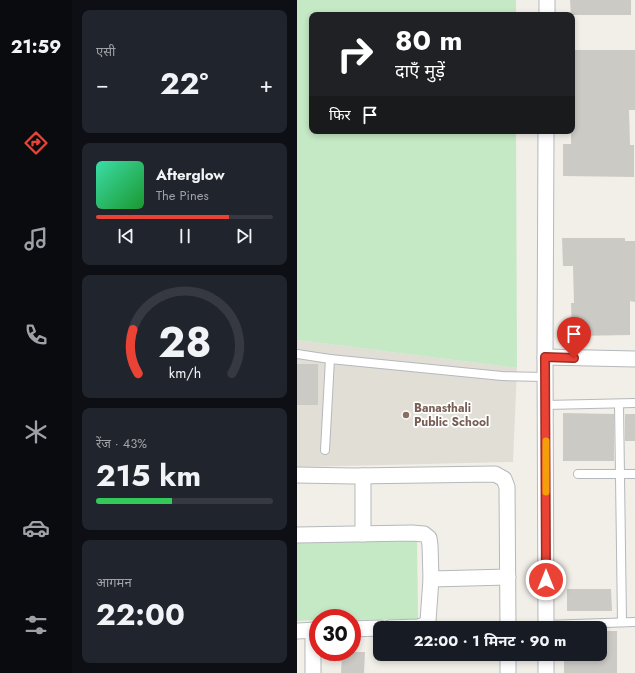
<!DOCTYPE html>
<html lang="hi">
<head>
<meta charset="utf-8">
<style>
	:root { --surface:#171b24; --page:#20242c; --text:#f1f3f6; --muted:#9ea1a6; --line:#363941; --accent:#ea4335 }
	body { margin:0; font-family:Jost,"Noto Sans Devanagari",sans-serif; background:var(--page); color:var(--text); height:100vh; display:flex; flex-direction:column; font-size:15px; white-space:nowrap }
	* { box-sizing:border-box; margin:0 }
	p { font-size:13px; color:var(--muted) }
	.icon { flex:none; width:22px; height:22px; fill:none; stroke:currentColor; stroke-width:2; stroke-linecap:round; stroke-linejoin:round }
	.map { position:relative; flex:1; overflow:hidden }
	.panel { display:flex; flex-direction:column; gap:10px; padding:10px; background:#0d0f14; width:225px }
	.panel>* { flex:none }
	.top-card { position:absolute; left:12px; top:12px; width:266px; height:122px; border-radius:8px; box-shadow:0 2px 6px #0003; background:#202124; color:#fff; overflow:hidden }
	.speed { position:absolute; left:12px; top:609px; display:flex; gap:8px; font-size:20px; font-weight:700; text-align:center }
	.speed>* { display:grid; place-content:center; width:52px; height:52px; border-radius:50%; background:var(--surface); box-shadow:0 2px 6px #0003; line-height:1 }
	.speed .limit { border:6px solid #d22; background:#fff; color:#111 }
	.pin { position:absolute; display:grid; place-items:center; width:34px; height:34px; color:#fff; margin:-41px -17px; border-radius:50% 50% 50% 0; rotate:-45deg; box-shadow:0 0 4px #0007 }
	.pin .icon { rotate:45deg }
	.me { position:absolute; width:44px; margin:-22px; rotate:0deg; stroke-linejoin:round; filter:drop-shadow(0 0 3px #0008) }
	.turn { display:flex; align-items:center; gap:14px; height:84px; padding:0 20px; font-size:18px }
	.turn .icon { width:52px; height:52px; stroke-width:2.5 }
	.turn b { display:block; font-size:28px; line-height:34px }
	.then { display:flex; align-items:center; height:38px; padding:0 20px; background:#0003; gap:8px; font-size:15px }
	.big { font-size:30px; font-weight:700; line-height:1.1 }
	.panel .widget { flex:1; display:flex; flex-direction:column; justify-content:center; gap:6px; min-width:0; padding:0 14px; border-radius:8px; background:var(--page) }
	.panel .dial { align-items:center; gap:0 }
	.dial svg { height:104px; overflow:visible; fill:none; stroke:var(--line); stroke-width:7; stroke-linecap:round; text-anchor:middle }
	.dial text { fill:var(--text); stroke:none }
	.song { display:flex; align-items:center; gap:12px }
	.cover { width:48px; height:48px; border-radius:6px; background:linear-gradient(135deg,hsl(160 70% 55%),hsl(130 70% 35%)) }
	.played { height:4px; border-radius:2px; background:linear-gradient(90deg,var(--accent) 75%,var(--line) 75%) }
	.keys { display:flex; justify-content:space-around; direction:ltr }
	.heat { display:flex; justify-content:space-between; align-items:center; font-size:22px; direction:ltr }
	.charge { height:6px; border-radius:3px; background:linear-gradient(90deg,#34c759 43%,var(--line) 0) }
	.trip { position:absolute; left:76px; top:621px; width:234px; height:40px; border-radius:8px; background:var(--surface); box-shadow:0 2px 6px #0003; font-weight:700; line-height:40px; text-align:center }
	main { display:flex; flex:1; min-height:0 }
	.dock { display:flex; flex-direction:column; width:72px; justify-content:space-around; align-items:center; background:#090b0e; color:var(--muted) }
	.dock .icon { width:28px; height:28px }
	.dock .selected { color:var(--accent) }
	.dock b { font-size:18px; color:var(--text) }
	.map>svg:first-child { display:block }
	.education { fill:#e1ded6 }
	.green { fill:#c5e8c5 }
	.building { fill:#cccac5 }
	.lines { fill:none; stroke-linecap:round; stroke-linejoin:round }
	.service-casing { stroke:#b5b8bc; stroke-width:10 }
	.minor-casing { stroke:#b5b8bc; stroke-width:17 }
	.service { stroke:#fff; stroke-width:8 }
	.minor { stroke:#fff; stroke-width:15 }
	.route-casing { stroke:#982c22; stroke-width:10 }
	.route { stroke:#ea4335; stroke-width:7 }
	.slow { stroke:#f59e0b; stroke-width:7 }
	.education-dot { fill:#8d6e63; stroke:#fff; stroke-width:1.5 }
	.labels { text-anchor:middle; stroke-width:3.5; stroke-linejoin:round; paint-order:stroke }
	.education-label { font-size:12px; font-weight:bold; fill:#785e54; stroke:#fff; text-anchor:start }
</style>
</head>
<body>
<main>
<nav class="dock">
<b>21:59</b>
<svg class="icon selected" aria-label="directions" viewBox="0 0 24 24"><path d="M12 3l9 9-9 9-9-9zM9 14v-3h6M13 9l2 2-2 2"/></svg>
<svg class="icon" aria-label="music" viewBox="0 0 24 24"><path d="M9 18V5l10-2v13"/><circle cx="6" cy="18" r="3"/><circle cx="16" cy="16" r="3"/></svg>
<svg class="icon" aria-label="phone" viewBox="0 0 24 24"><path d="M5 4h4l2 5-3 2q2 4 5 5l2-3 5 2v4C11 20 4 13 5 4z"/></svg>
<svg class="icon" aria-label="climate" viewBox="0 0 24 24"><path d="M12 3v18M4 7l16 10M4 17L20 7"/></svg>
<svg class="icon" aria-label="car" viewBox="0 0 24 24"><path d="M5 17H2v-5l4-1 3-4h7l3 4 3 1v5h-3M9 17h6M6 11h13"/><circle cx="7" cy="17" r="2"/><circle cx="17" cy="17" r="2"/></svg>
<svg class="icon" aria-label="filters" viewBox="0 0 24 24"><path d="M4 7h16M4 17h16"/><circle cx="9" cy="7" r="2"/><circle cx="15" cy="17" r="2"/></svg>
</nav>
<section class="panel">
<div class="widget"><p>एसी</p>
<div class="heat"><a>−</a><b class="big">22°</b><a>+</a></div>
</div>
<div class="widget">
<div class="song"><i class="cover"></i><div><b>Afterglow</b><p>The Pines</p></div></div>
<div class="played"></div>
<div class="keys"><svg class="icon" aria-label="previous" viewBox="0 0 24 24"><path d="M18 5L8 12l10 7zM5 5v14"/></svg><svg class="icon" aria-label="pause" viewBox="0 0 24 24"><path d="M8 5v14M16 5v14"/></svg><svg class="icon" aria-label="next" viewBox="0 0 24 24"><path d="M6 5l10 7-10 7zM19 5v14"/></svg></div>
</div>
<div class="widget dial"><svg viewBox="0 0 100 80">
<path d="M14 69A42 42 0 1 1 86 69"/>
<path d="M14 69A42 42 0 0 1 10 35" stroke="#ea4335"/>
<text x="50" y="56" font-size="32" font-weight="700">28</text>
<text x="50" y="72" font-size="11">km/h</text>
</svg></div>
<div class="widget"><p>रेंज · 43%</p><b class="big">215 km</b><div class="charge"></div></div>
<div class="widget"><p>आगमन</p><b class="big">22:00</b></div>
</section>
<div class="map">
<svg width="338" height="673" viewBox="0 0 338 673">
	<rect width="100%" height="100%" fill="#f1efe8"/>
	<polygon class="education" points="0,340 220,368 216,462 0,467"/>
	<g class="green">
		<polygon points="0,0 219,0 219,15 15,15 15,131 219,131 220,368 0,340"/>
		<polygon points="120,536 121,619 55,620 55,618 21,618 21,620 0,621 0,538"/>
	</g>
	<g class="building">
		<polygon points="273,0 334,0 334,15 274,15"/>
		<polygon points="275,50 338,50 338,110 332,110 333,145 337,145 337,177 266,176 266,144 274,144 274,131 275,131"/>
		<polygon points="265,238 328,238 328,241 338,241 338,302 333,301 333,335 275,336 274,303 277,303 276,266 266,266"/>
		<rect x="0" y="364" width="21" height="41"/>
		<polygon points="266,413 317,414 317,461 266,461"/>
		<rect x="328" y="414" width="10" height="27"/>
		<polygon points="270,589 314,589 315,611 270,611"/>
		<polygon points="303,631 320,631 320,673 267,673 267,654 303,654"/>
		<polygon points="45,652 68,652 67,673 44,673"/>
	</g>
	<g class="lines">
		<defs>
			<g id="service">
				<polyline points="0,354 33,359 205,376 248,377"/>
				<polyline points="322,404 325,622"/>
				<polyline points="248,405 338,403"/>
				<polyline points="28,450 33,359"/>
				<polyline points="281,474 338,474"/>
				<polyline points="249,625 338,622"/>
			</g>
			<g id="minor">
				<polyline points="250,15 250,0"/>
				<polyline points="248,357 338,359"/>
				<polyline points="0,475 57,476 198,474 207,479 210,487 211,628"/>
				<polyline points="66,476 66,534"/>
				<polyline points="0,535 115,533 127,534 132,538 133,545 134,579 131,621 127,625 122,627 92,628"/>
				<polyline points="134,579 211,577"/>
				<polyline points="249,628 248,357 249,131"/>
				<polyline points="55,629 83,628"/>
				<polyline points="16,630 16,673"/>
				<polyline points="0,631 21,630"/>
				<polyline points="211,654 211,673"/>
				<polyline points="249,673 249,654"/>
			</g>
		</defs>
		<use href="#service" class="service-casing"/>
		<use href="#minor" class="minor-casing"/>
		<use href="#service" class="service"/>
		<use href="#minor" class="minor"/>
	</g>
	<g class="lines">
		<defs>
			<polyline id="route" points="249,580 248,357 277,358"/>
		</defs>
		<use href="#route" class="route-casing"/>
		<use href="#route" class="route"/>
		<polyline class="slow" points="249,441 249,492"/>
	</g>
	<circle class="education-dot" cx="109" cy="415" r="4"/>
	<g class="labels">
		<g class="education-label">
			<text x="117" y="412">Banasthali<tspan x="117" dy="14">Public School</tspan></text>
		</g>
	</g>
</svg>
<div class="speed"><div class="limit">30</div></div>
<div class="pin" style="left:277px;top:358px;background:#d93025"><svg class="icon" aria-label="arrive" viewBox="0 0 24 24"><path d="M6 21V4h12l-3 4 3 4H6"/></svg></div>
<svg class="me" style="left:249px;top:580px" viewBox="-20 -20 40 40"><circle r="17" fill="#ea4335" stroke="#fff" stroke-width="3"/><path d="M0-11L8 9 0 5-8 9z" fill="#fff"/></svg>
<div class="trip">22:00 · 1 मिनट · 90 m</div>
<div class="top-card">
<div class="turn"><svg class="icon" aria-label="right" viewBox="0 0 24 24"><path d="M7 20v-9h11M14 6l5 5-5 5"/></svg><div><b>80 m</b>दाएँ मुड़ें</div></div>
<div class="then">फिर<svg class="icon" aria-label="arrive" viewBox="0 0 24 24"><path d="M6 21V4h12l-3 4 3 4H6"/></svg></div>
</div>
</div>
</main>
</body>
</html>
